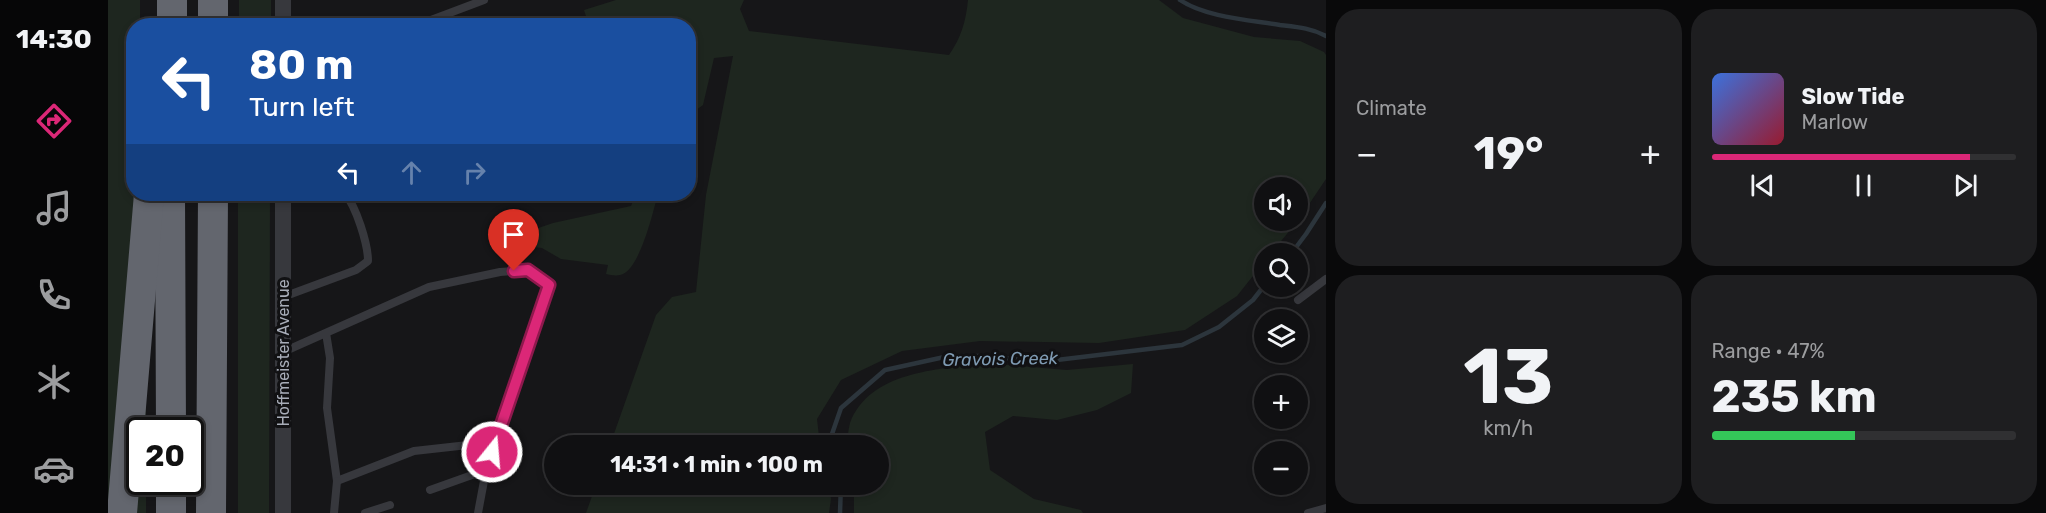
<!DOCTYPE html>
<html lang="en">
<head>
<meta charset="utf-8">
<style>
	:root { --surface:#101012; --page:#1e1e20; --text:#f1f3f6; --muted:#9c9d9f; --line:#303032; --accent:#db2777 }
	body { margin:0; font-family:Rubik,sans-serif; background:var(--page); color:var(--text); height:100vh; display:flex; flex-direction:column; font-size:22px; white-space:nowrap }
	* { box-sizing:border-box; margin:0 }
	p { font-size:20px; color:var(--muted) }
	.icon { flex:none; width:33px; height:33px; fill:none; stroke:currentColor; stroke-width:2; stroke-linecap:round; stroke-linejoin:round }
	.map { position:relative; flex:1; overflow:hidden }
	.drawer { display:flex; flex-direction:column; gap:9px; padding:9px; background:#09090a; width:720px }
	.drawer>* { flex:none }
	.guide { position:absolute; left:18px; top:18px; width:570px; height:183px; border-radius:24px; box-shadow:0 3px 9px #0003,0 0 0 2px var(--line); background:#1a4fa0; color:#fff; overflow:hidden }
	.buttons { position:absolute; left:1146px; top:177px; display:grid; gap:12px }
	.buttons a { display:grid; place-items:center; width:54px; height:54px; border-radius:50%; background:var(--surface); box-shadow:0 3px 9px #0003,0 0 0 2px var(--line); font-size:30px }
	.speed { position:absolute; left:18px; top:417px; display:flex; gap:12px; font-size:30px; font-weight:700; text-align:center }
	.speed>* { display:grid; place-content:center; width:78px; height:78px; border-radius:50%; background:var(--surface); box-shadow:0 3px 9px #0003,0 0 0 2px var(--line); line-height:1 }
	.speed .limit { border:3px solid #111; border-radius:9px; background:#fff; color:#111 }
	.pin { position:absolute; display:grid; place-items:center; width:51px; height:51px; color:#fff; margin:-62px -26px; border-radius:50% 50% 50% 0; rotate:-45deg; box-shadow:0 0 6px #0007 }
	.pin .icon { rotate:45deg }
	.me { position:absolute; width:66px; margin:-33px; rotate:17deg; stroke-linejoin:round; filter:drop-shadow(0 0 4px #0008) }
	.turn { display:flex; align-items:center; gap:21px; height:126px; padding:0 24px; font-size:27px }
	.turn .icon { width:78px; height:78px; stroke-width:2.5 }
	.turn b { display:block; font-size:42px; line-height:51px }
	.lanes { display:flex; align-items:center; height:57px; padding:0 24px; background:#0003; justify-content:center; gap:30px; direction:ltr }
	.lanes .off { opacity:.35 }
	.big { font-size:45px; font-weight:700; line-height:1.1 }
	.drawer .widget { flex:1; display:flex; flex-direction:column; justify-content:center; gap:9px; min-width:0; padding:0 21px; border-radius:24px; background:var(--page) }
	.drawer .dial { align-items:center; gap:0 }
	.dial b { font-size:78px; line-height:1 }
	.song { display:flex; align-items:center; gap:18px }
	.cover { width:72px; height:72px; border-radius:9px; background:linear-gradient(135deg,hsl(220 70% 55%),hsl(350 70% 35%)) }
	.played { height:6px; border-radius:3px; background:linear-gradient(90deg,var(--accent) 85%,var(--line) 85%) }
	.keys { display:flex; justify-content:space-around; direction:ltr }
	.heat { display:flex; justify-content:space-between; align-items:center; font-size:33px; direction:ltr }
	.charge { height:9px; border-radius:4px; background:linear-gradient(90deg,#34c759 47%,var(--line) 0) }
	.drawer .tiles { flex:1; display:grid; gap:9px; grid-template-columns:repeat(2,1fr) }
	.trip { position:absolute; left:436px; top:435px; width:345px; height:60px; border-radius:30px; background:var(--surface); box-shadow:0 3px 9px #0003,0 0 0 2px var(--line); font-weight:700; line-height:60px; text-align:center }
	main { display:flex; flex:1; min-height:0 }
	.tab-bar { display:flex; flex-direction:column; width:108px; justify-content:space-around; align-items:center; background:#060607; color:var(--muted) }
	.tab-bar .icon { width:42px; height:42px }
	.tab-bar .current { color:var(--accent) }
	.tab-bar b { font-size:27px; color:var(--text) }
	.map>svg:first-child { display:block }
	.green { fill:#1e261f; fill-rule:evenodd }
	.lines { fill:none; stroke-linecap:round; stroke-linejoin:round }
	.stream { stroke:#2c353c; stroke-width:4.5 }
	.service { stroke:#37383d; stroke-width:8 }
	.minor { stroke:#37383d; stroke-width:16 }
	.motorway { stroke:#63666e; stroke-width:30 }
	.route-casing { stroke:#8e194d; stroke-width:15 }
	.route { stroke:#db2777; stroke-width:10 }
	.labels { text-anchor:middle; stroke-width:6; stroke-linejoin:round; paint-order:stroke }
	.street-label { font-size:16px; fill:#a8adb8; stroke:#111113 }
	.water-label { font-size:18px; font-style:italic; fill:#7f9bb3; stroke:#111113 }
</style>
</head>
<body>
<main>
<nav class="tab-bar">
<b>14:30</b>
<svg class="icon current" aria-label="directions" viewBox="0 0 24 24"><path d="M12 3l9 9-9 9-9-9zM9 14v-3h6M13 9l2 2-2 2"/></svg>
<svg class="icon" aria-label="music" viewBox="0 0 24 24"><path d="M9 18V5l10-2v13"/><circle cx="6" cy="18" r="3"/><circle cx="16" cy="16" r="3"/></svg>
<svg class="icon" aria-label="phone" viewBox="0 0 24 24"><path d="M5 4h4l2 5-3 2q2 4 5 5l2-3 5 2v4C11 20 4 13 5 4z"/></svg>
<svg class="icon" aria-label="climate" viewBox="0 0 24 24"><path d="M12 3v18M4 7l16 10M4 17L20 7"/></svg>
<svg class="icon" aria-label="car" viewBox="0 0 24 24"><path d="M5 17H2v-5l4-1 3-4h7l3 4 3 1v5h-3M9 17h6M6 11h13"/><circle cx="7" cy="17" r="2"/><circle cx="17" cy="17" r="2"/></svg>
</nav>
<div class="map">
<svg width="1218" height="513" viewBox="0 0 1218 513">
	<rect width="100%" height="100%" fill="#161618"/>
	<g class="green">
		<polygon points="0,0 32,0 32,25 26,26 26,194 31,194 0,513"/>
		<rect x="131" y="0" width="32" height="25"/>
		<path d="M508 0H636L632 9 641 31 841 55C853 38 858 21 860 0H1051L1075 18 1146 37 1192 41 1216 52 1218 55V179L1189 222 1163 253 1156 254V262L1129 296 1077 330 991 343 872 341 794 351 733 380 709 419 712 445H502L548 315 564 297 588 292 598 195 625 56 606 58 595 105 584 113 581 124 580 26 481 25 476 10ZM1156 188H1190V220H1156Z"/>
		<polygon points="130,194 162,194 161,513 130,513"/>
		<path d="M528 194H550C545 211 532 271 512 275 508 276 502 275 498 274L500 265 453 259 434 248 400 244 401 238 445 223 523 206Z"/>
		<path d="M875 363 959 370 1025 364 1023 393 989 410 949 420 905 416 877 432 882 470 926 499 973 510 975 513H746V495L744 485 771 484V446L738 445C740 438 740 430 742 423 762 371 829 370 875 363Z"/>
		<polygon points="38,368 38,430 32,430 32,482 38,482 38,513 24,513 33,385"/>
		<polygon points="488,485 721,485 723,499 721,513 478,513"/>
	</g>
	<g class="lines">
		<g class="stream">
			<path d="M1072 0C1097 17 1141 20 1172 25 1189 27 1203 28 1218 36"/>
			<polyline points="1183,254 1198,234 1218,203"/>
			<polyline points="726,446 724,434 733,408 777,370 841,356 881,356 932,362 1074,345 1111,327 1145,300 1156,286"/>
			<polyline points="732,513 733,484"/>
		</g>
		<g class="service">
			<polyline points="315,23 376,0"/>
			<path d="M175 297 248 270 260 261C260 244 248 206 237 194"/>
			<polyline points="1190,300 1218,279"/>
			<polyline points="175,352 321,287 392,272 420,270 441,285 389,434 360,445 306,451 229,481 219,408 222,358 218,333"/>
			<polyline points="322,490 378,470 389,434"/>
			<polyline points="226,513 229,481"/>
			<polyline points="257,513 282,505"/>
			<polyline points="370,513 378,470"/>
			<polyline points="1200,513 1218,508"/>
		</g>
		<g class="minor">
			<polyline points="175,0 175,26"/>
			<polyline points="175,194 175,513"/>
		</g>
		<g class="motorway">
			<polyline points="64,26 64,0"/>
			<polyline points="105,26 105,0"/>
			<polyline points="62,194 63,430"/>
			<polyline points="14,513 41,194"/>
			<polyline points="63,513 63,482"/>
			<polyline points="103,513 105,194"/>
		</g>
	</g>
	<g class="lines">
		<defs>
			<polyline id="route" points="384,452 441,285 420,270 406,271"/>
		</defs>
		<use href="#route" class="route-casing"/>
		<use href="#route" class="route"/>
	</g>
	<g class="labels">
		<g class="street-label">
			<text transform="translate(175 353) rotate(-90)" y="6">Hoffmeister Avenue</text>
		</g>
		<g class="water-label">
			<text transform="translate(892 359) rotate(-1)" y="6">Gravois Creek</text>
		</g>
	</g>
</svg>
<div class="buttons">
<a><svg class="icon" aria-label="sound" viewBox="0 0 24 24"><path d="M4 9h4l5-4v14l-5-4H4zM17 9q2 3 0 6"/></svg></a>
<a><svg class="icon" aria-label="search" viewBox="0 0 24 24"><circle cx="10" cy="10" r="6"/><path d="M15 15l6 6"/></svg></a>
<a><svg class="icon" aria-label="layers" viewBox="0 0 24 24"><path d="M12 4l9 5-9 5-9-5zM3 14l9 5 9-5"/></svg></a>
<a>+</a>
<a>−</a>
</div>
<div class="speed"><div class="limit">20</div></div>
<div class="pin" style="left:406px;top:271px;background:#d93025"><svg class="icon" aria-label="arrive" viewBox="0 0 24 24"><path d="M6 21V4h12l-3 4 3 4H6"/></svg></div>
<svg class="me" style="left:384px;top:452px" viewBox="-20 -20 40 40"><circle r="17" fill="#db2777" stroke="#fff" stroke-width="3"/><path d="M0-11L8 9 0 5-8 9z" fill="#fff"/></svg>
<div class="trip">14:31 · 1 min · 100 m</div>
<div class="guide">
<div class="turn"><svg class="icon" aria-label="left" viewBox="0 0 24 24"><path d="M17 20v-9H6M10 6l-5 5 5 5"/></svg><div><b>80 m</b>Turn left</div></div>
<div class="lanes"><svg class="icon" aria-label="left" viewBox="0 0 24 24"><path d="M17 20v-9H6M10 6l-5 5 5 5"/></svg><svg class="icon off" aria-label="ahead" viewBox="0 0 24 24"><path d="M12 20V5M6 11l6-6 6 6"/></svg><svg class="icon off" aria-label="right" viewBox="0 0 24 24"><path d="M7 20v-9h11M14 6l5 5-5 5"/></svg></div>
</div>
</div>
<section class="drawer">
<div class="tiles">
<div class="widget"><p>Climate</p>
<div class="heat"><a>−</a><b class="big">19°</b><a>+</a></div>
</div>
<div class="widget">
<div class="song"><i class="cover"></i><div><b>Slow Tide</b><p>Marlow</p></div></div>
<div class="played"></div>
<div class="keys"><svg class="icon" aria-label="previous" viewBox="0 0 24 24"><path d="M18 5L8 12l10 7zM5 5v14"/></svg><svg class="icon" aria-label="pause" viewBox="0 0 24 24"><path d="M8 5v14M16 5v14"/></svg><svg class="icon" aria-label="next" viewBox="0 0 24 24"><path d="M6 5l10 7-10 7zM19 5v14"/></svg></div>
</div>
<div class="widget dial"><b>13</b><p>km/h</p></div>
<div class="widget"><p>Range · 47%</p><b class="big">235 km</b><div class="charge"></div></div>
</div>
</section>
</main>
</body>
</html>
